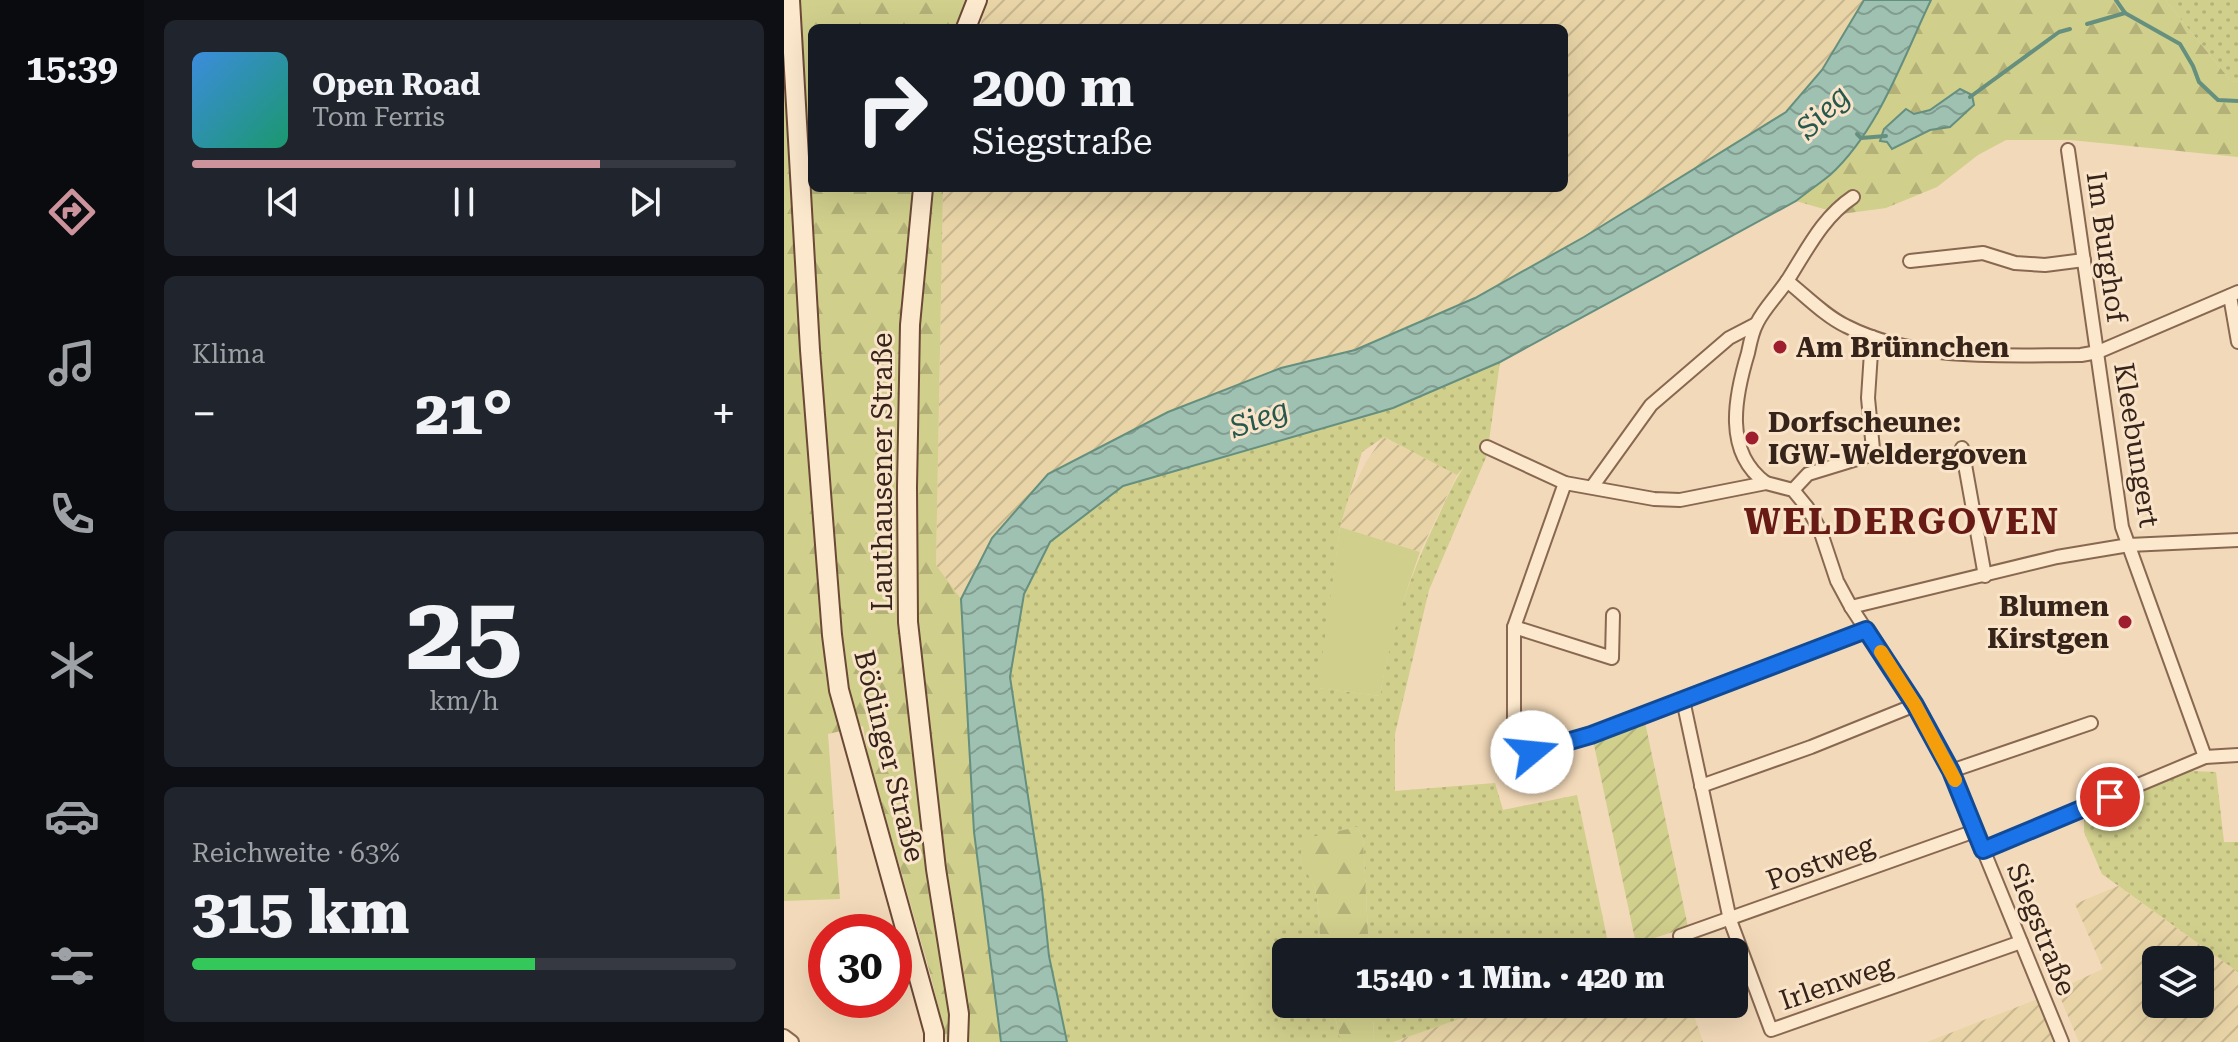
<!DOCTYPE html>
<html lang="de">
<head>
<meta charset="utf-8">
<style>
	:root { --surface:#171b24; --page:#20242c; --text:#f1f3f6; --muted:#9ea1a6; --line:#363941; --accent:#cc939c }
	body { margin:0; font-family:"Roboto Serif",serif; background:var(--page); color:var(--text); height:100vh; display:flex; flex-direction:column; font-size:30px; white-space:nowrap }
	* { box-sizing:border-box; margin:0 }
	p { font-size:26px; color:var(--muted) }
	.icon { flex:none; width:44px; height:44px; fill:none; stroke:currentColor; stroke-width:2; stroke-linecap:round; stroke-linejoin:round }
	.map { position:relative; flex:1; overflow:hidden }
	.side { display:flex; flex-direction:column; gap:20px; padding:20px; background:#0d0f14; width:640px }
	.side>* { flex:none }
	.guide { position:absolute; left:24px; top:24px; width:760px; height:168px; border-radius:12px; box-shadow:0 8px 32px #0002; background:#171b24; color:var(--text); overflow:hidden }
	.controls { position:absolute; left:1358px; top:946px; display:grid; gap:16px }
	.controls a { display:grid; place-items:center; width:72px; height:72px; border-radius:12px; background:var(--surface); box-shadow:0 8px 32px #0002; font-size:40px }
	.speed { position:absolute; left:24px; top:914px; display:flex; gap:16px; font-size:40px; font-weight:700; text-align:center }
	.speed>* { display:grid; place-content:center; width:104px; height:104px; border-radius:50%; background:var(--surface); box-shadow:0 8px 32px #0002; line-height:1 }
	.speed .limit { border:12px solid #d22; background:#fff; color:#111 }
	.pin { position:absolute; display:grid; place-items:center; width:68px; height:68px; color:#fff; margin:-34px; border:4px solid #fff; border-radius:50%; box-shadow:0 2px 8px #0007 }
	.me { position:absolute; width:88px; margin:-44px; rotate:73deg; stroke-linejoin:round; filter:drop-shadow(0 0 6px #0008) }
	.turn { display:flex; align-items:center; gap:28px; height:168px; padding:0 32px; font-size:36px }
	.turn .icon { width:104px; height:104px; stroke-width:2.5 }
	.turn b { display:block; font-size:56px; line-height:68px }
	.big { font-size:60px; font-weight:800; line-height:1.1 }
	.side .tile { flex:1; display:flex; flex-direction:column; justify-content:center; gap:12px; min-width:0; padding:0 28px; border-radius:12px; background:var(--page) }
	.side .dial { align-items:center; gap:0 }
	.dial b { font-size:104px; line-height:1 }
	.song { display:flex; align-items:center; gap:24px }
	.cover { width:96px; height:96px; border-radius:12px; background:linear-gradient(135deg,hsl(210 70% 55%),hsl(160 70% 35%)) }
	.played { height:8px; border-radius:4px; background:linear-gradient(90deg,var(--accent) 75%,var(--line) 75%) }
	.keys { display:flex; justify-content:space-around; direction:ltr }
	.heat { display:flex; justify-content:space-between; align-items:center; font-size:44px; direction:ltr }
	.charge { height:12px; border-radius:6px; background:linear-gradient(90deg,#34c759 63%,var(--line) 0) }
	.trip { position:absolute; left:488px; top:938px; width:476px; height:80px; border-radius:12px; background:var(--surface); box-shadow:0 8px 32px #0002; font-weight:800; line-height:80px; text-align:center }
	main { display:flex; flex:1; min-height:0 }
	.tab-bar { display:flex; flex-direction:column; width:144px; justify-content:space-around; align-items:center; background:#090b0e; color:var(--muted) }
	.tab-bar .icon { width:56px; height:56px }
	.tab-bar .active { color:var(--accent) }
	.tab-bar b { font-size:36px; color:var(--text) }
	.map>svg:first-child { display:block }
	.farmland { fill:url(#farmland-furrows); fill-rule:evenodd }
	.grass { fill:url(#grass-dots); fill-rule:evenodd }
	.forest { fill:url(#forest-firs); fill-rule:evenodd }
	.park { fill:#d0cf8c }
	.garden { fill:url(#garden-furrows) }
	.water { fill:url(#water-waves); stroke:#658f7f; stroke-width:2 }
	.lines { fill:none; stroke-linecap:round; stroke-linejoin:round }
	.stream { stroke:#658f7f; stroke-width:4 }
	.street-casing { stroke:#896852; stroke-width:16 }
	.secondary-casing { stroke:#6b4936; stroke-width:22 }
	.street { stroke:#fce8cc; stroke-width:12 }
	.secondary { stroke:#fce8cc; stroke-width:18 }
	.route-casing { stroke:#114b97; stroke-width:20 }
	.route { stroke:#1a73e8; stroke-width:14 }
	.slow { stroke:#f59e0b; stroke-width:14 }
	.poi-dot { fill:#9e1d2f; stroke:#f9e4c9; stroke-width:3 }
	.labels { text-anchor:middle; stroke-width:6; stroke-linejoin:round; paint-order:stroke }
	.street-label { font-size:28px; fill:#362319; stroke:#f9e4c9 }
	.poi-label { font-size:28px; font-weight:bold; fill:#362319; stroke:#f9e4c9; text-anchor:start }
	.water-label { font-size:30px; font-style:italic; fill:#26584e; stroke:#f9e4c9 }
	.district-label { font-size:36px; font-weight:bold; letter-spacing:2px; fill:#671b14; stroke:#f9e4c9 }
</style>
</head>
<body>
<main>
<nav class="tab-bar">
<b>15:39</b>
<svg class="icon active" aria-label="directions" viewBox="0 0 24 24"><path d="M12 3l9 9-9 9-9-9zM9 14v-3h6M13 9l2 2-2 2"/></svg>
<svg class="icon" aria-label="music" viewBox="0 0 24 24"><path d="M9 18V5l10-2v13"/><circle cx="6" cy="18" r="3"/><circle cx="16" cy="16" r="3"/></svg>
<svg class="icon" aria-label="phone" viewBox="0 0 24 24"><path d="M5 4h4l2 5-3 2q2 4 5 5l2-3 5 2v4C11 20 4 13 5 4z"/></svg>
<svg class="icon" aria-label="climate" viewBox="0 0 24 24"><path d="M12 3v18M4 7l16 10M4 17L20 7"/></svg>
<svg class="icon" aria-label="car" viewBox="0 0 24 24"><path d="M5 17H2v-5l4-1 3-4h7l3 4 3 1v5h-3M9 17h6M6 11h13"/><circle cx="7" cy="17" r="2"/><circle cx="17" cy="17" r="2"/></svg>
<svg class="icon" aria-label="filters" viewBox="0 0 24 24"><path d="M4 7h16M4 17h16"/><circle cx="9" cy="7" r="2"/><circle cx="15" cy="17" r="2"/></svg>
</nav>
<section class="side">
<div class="tile">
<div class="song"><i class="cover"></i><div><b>Open Road</b><p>Tom Ferris</p></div></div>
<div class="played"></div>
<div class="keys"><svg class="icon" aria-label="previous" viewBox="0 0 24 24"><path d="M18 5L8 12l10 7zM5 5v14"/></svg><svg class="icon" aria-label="pause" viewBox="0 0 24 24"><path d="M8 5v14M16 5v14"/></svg><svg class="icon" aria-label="next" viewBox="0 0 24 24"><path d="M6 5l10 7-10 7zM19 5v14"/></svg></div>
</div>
<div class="tile"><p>Klima</p>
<div class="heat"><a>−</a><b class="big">21°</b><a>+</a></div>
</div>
<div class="tile dial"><b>25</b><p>km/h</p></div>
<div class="tile"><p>Reichweite · 63%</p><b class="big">315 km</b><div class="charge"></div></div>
</section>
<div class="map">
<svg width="1454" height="1042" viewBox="0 0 1454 1042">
	<defs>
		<pattern id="farmland-furrows" width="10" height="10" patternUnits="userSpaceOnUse" patternTransform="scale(2)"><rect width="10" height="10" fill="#e8d4a6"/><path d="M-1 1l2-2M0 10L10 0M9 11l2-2" fill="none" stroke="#c8b68e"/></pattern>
		<pattern id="grass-dots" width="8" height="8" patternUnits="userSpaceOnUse" patternTransform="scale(2)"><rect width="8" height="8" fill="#d0cf8c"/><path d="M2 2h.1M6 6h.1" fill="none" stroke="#b3b178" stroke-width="1.8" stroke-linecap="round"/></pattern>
		<pattern id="forest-firs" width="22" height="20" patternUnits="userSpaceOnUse" patternTransform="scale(2)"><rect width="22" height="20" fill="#d0cf8c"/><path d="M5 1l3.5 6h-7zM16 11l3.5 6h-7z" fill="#b3b178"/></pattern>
		<pattern id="garden-furrows" width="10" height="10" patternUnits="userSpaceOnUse" patternTransform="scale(2)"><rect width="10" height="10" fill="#d0cf8c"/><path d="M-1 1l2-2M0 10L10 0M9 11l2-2" fill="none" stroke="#b3b178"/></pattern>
		<pattern id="water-waves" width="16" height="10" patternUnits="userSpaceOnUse" patternTransform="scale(2)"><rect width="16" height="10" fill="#9ec1b2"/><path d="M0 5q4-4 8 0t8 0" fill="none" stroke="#829c90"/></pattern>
	</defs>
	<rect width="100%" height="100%" fill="#f2d9b9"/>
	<g class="farmland">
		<polygon points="203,0 1080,0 1038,70 1002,112 800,237 691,298 571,350 497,368 384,412 264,474 208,538 177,599 152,565 159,188 780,188 780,28 196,28"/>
		<polygon points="599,437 673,475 636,552 556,527 566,494 582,462"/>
		<path d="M1334 886 1454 972V1042H1295L1273 990 1319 969 1291 904ZM1372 960H1416V1004H1372Z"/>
		<polygon points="1254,999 1272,1042 1143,1042"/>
		<polygon points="719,1004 906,1004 919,1042 609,1042"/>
	</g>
	<g class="grass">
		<polygon points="1381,0 1454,0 1454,82 1447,81"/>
		<path d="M716 362 703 455 645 590 611 734V791L711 783 719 810 793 795 826 952H585L579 838 573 827 523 839C509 866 522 864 530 886 536 903 535 933 537 952H502V1004H548L557 1042H283L265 956 258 889 226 677 240 594 266 542 339 486 609 408ZM600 437 673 475 680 467C669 483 662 500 654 517 626 574 606 633 596 696L535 688 556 527 578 452Z"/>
		<polygon points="1407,771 1432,772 1440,842 1454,842 1454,972 1318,874 1300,832 1300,820 1304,814"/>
		<polygon points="589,1004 719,1004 609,1042 590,1042"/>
	</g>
	<g class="forest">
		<polygon points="0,0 190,0 185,28 28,28 28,188 159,188 152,565 177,599 190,832 217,1042 163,1042 146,973 84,755 79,726 44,734 56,899 0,901"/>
		<path d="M1147 0H1381L1447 81 1454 82V157L1287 140H1222L1194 155 1153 187 1102 208 1057 214 1012 201C1023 192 1035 184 1046 175 1095 130 1119 58 1147 0ZM1176 89 1157 129 1146 130 1108 149 1103 141H1096L1100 129 1130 114 1145 111Z"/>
		<path d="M573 827 579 838 585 952H537C535 933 536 903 530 886 521 864 509 865 523 838Z"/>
		<polygon points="548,1004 589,1004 590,1042 557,1042"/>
	</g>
	<path class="park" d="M556 527 636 552C619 600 604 647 596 696L534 688Z"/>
	<polygon class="garden" points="861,722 904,927 852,944 809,740"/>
	<g class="water">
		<path d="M1080 0H1147C1119 58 1095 130 1046 175 1035 184 1023 192 1012 201L716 362 609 408 339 486 266 542 240 594 226 677 258 889 265 956 283 1042H217L190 832 177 599 208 538 264 474 384 412 497 368 571 350 691 298 800 237 1002 112 1038 70Z"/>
		<polygon points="1176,89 1188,95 1190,105 1166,127 1146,130 1108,149 1103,142 1096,141 1100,129 1122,109 1130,114 1146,110"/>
	</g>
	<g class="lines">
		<g class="stream">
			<polyline points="1332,0 1341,13"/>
			<polyline points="1303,24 1341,13 1396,44 1409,66 1415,82 1434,100 1454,101"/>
			<polyline points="1186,97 1275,32 1286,29"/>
			<polyline points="1073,134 1077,138 1102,136"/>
		</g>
		<defs>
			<g id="street">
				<polyline points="1284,150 1338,527 1421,757"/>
				<polyline points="1126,261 1199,253 1231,263 1261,265 1300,260"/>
				<path d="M1003 281C1022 296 1041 316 1062 326 1133 362 1220 355 1297 355L1314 352 1454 292"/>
				<polyline points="1446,296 1454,342"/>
				<polyline points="703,447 781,483 870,499 896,500 982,483 1009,490 1023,507 1036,530 1053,581 1067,607 1131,705 1167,771 1278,1042"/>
				<polyline points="1178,448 1201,576"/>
				<polyline points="781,483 730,627 730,737 748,752 807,735 1082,630"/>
				<path d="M982 483C939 452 951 396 964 353 966 343 968 332 973 323 981 307 995 294 1005 278 1024 248 1039 217 1069 197"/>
				<polyline points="808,487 867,405 945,338 972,324"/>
				<polyline points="1009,490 1024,474 1086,455 1089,449 1084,398 1088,337"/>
				<polyline points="1067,607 1273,557 1345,545 1454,540"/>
				<polyline points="730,627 828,658 829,615"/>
				<polyline points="899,700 946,920 987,1030 1237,942"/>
				<polyline points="1167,771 1307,723"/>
				<polyline points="917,786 1027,747 1131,705"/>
				<polyline points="1199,850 1421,757 1454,755"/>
				<polyline points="896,936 1191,831"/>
				<polyline points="0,1036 8,1042"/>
			</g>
			<g id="secondary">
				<polyline points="6,0 26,350 48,635 55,690 150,1032 150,1042"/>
				<polyline points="182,28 193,0"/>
				<polyline points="139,188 126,325 123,487 124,622 152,869 175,1014 174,1042"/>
			</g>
		</defs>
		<use href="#street" class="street-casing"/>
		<use href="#secondary" class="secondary-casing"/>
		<use href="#street" class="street"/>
		<use href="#secondary" class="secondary"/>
	</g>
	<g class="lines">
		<defs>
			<polyline id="route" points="748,752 807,735 1082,630 1131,705 1167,771 1199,850 1326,797"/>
		</defs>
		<use href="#route" class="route-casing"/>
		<use href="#route" class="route"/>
		<polyline class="slow" points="1097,652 1131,705 1171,780"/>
	</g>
	<g class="poi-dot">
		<circle cx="996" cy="347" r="8"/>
		<circle cx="968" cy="438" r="8"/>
		<circle cx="1341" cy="622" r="8"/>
	</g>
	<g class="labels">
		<g class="street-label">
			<text transform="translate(1323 247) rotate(82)" y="10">Im Burghof</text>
			<text transform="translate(1353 445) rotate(81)" y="10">Kleebungert</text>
			<text transform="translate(98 472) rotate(-90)" y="10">Lauthausener Straße</text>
			<text transform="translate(106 756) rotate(76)" y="10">Bödinger Straße</text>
			<text transform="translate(1036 862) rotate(-20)" y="10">Postweg</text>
			<text transform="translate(1258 929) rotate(68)" y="10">Siegstraße</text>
			<text transform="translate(1052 982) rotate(-19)" y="10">Irlenweg</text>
		</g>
		<g class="poi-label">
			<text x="1012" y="357">Am Brünnchen</text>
			<text x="984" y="432">Dorfscheune:<tspan x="984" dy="32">IGW-Weldergoven</tspan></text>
			<text x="1325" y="616" text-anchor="end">Blumen<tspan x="1325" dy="32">Kirstgen</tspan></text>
		</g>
		<g class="water-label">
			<text transform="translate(1039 112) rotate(-45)" y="10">Sieg</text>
			<text transform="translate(475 418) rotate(-21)" y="10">Sieg</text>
		</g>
		<g class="district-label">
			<text x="1118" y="534">WELDERGOVEN</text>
		</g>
	</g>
</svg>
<div class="controls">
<a><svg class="icon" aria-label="layers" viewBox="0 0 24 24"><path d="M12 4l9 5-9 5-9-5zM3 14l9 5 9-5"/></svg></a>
</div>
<div class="speed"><div class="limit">30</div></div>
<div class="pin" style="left:1326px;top:797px;background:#d93025"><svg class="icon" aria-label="arrive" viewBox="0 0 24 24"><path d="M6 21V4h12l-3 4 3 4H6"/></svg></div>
<svg class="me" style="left:748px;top:752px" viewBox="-20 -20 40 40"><circle r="19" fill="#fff"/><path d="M0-13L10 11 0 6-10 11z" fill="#1a73e8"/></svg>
<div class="trip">15:40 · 1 Min. · 420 m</div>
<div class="guide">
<div class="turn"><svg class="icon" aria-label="right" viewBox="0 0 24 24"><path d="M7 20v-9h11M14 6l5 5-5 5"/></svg><div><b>200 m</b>Siegstraße</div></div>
</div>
</div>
</main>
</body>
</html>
